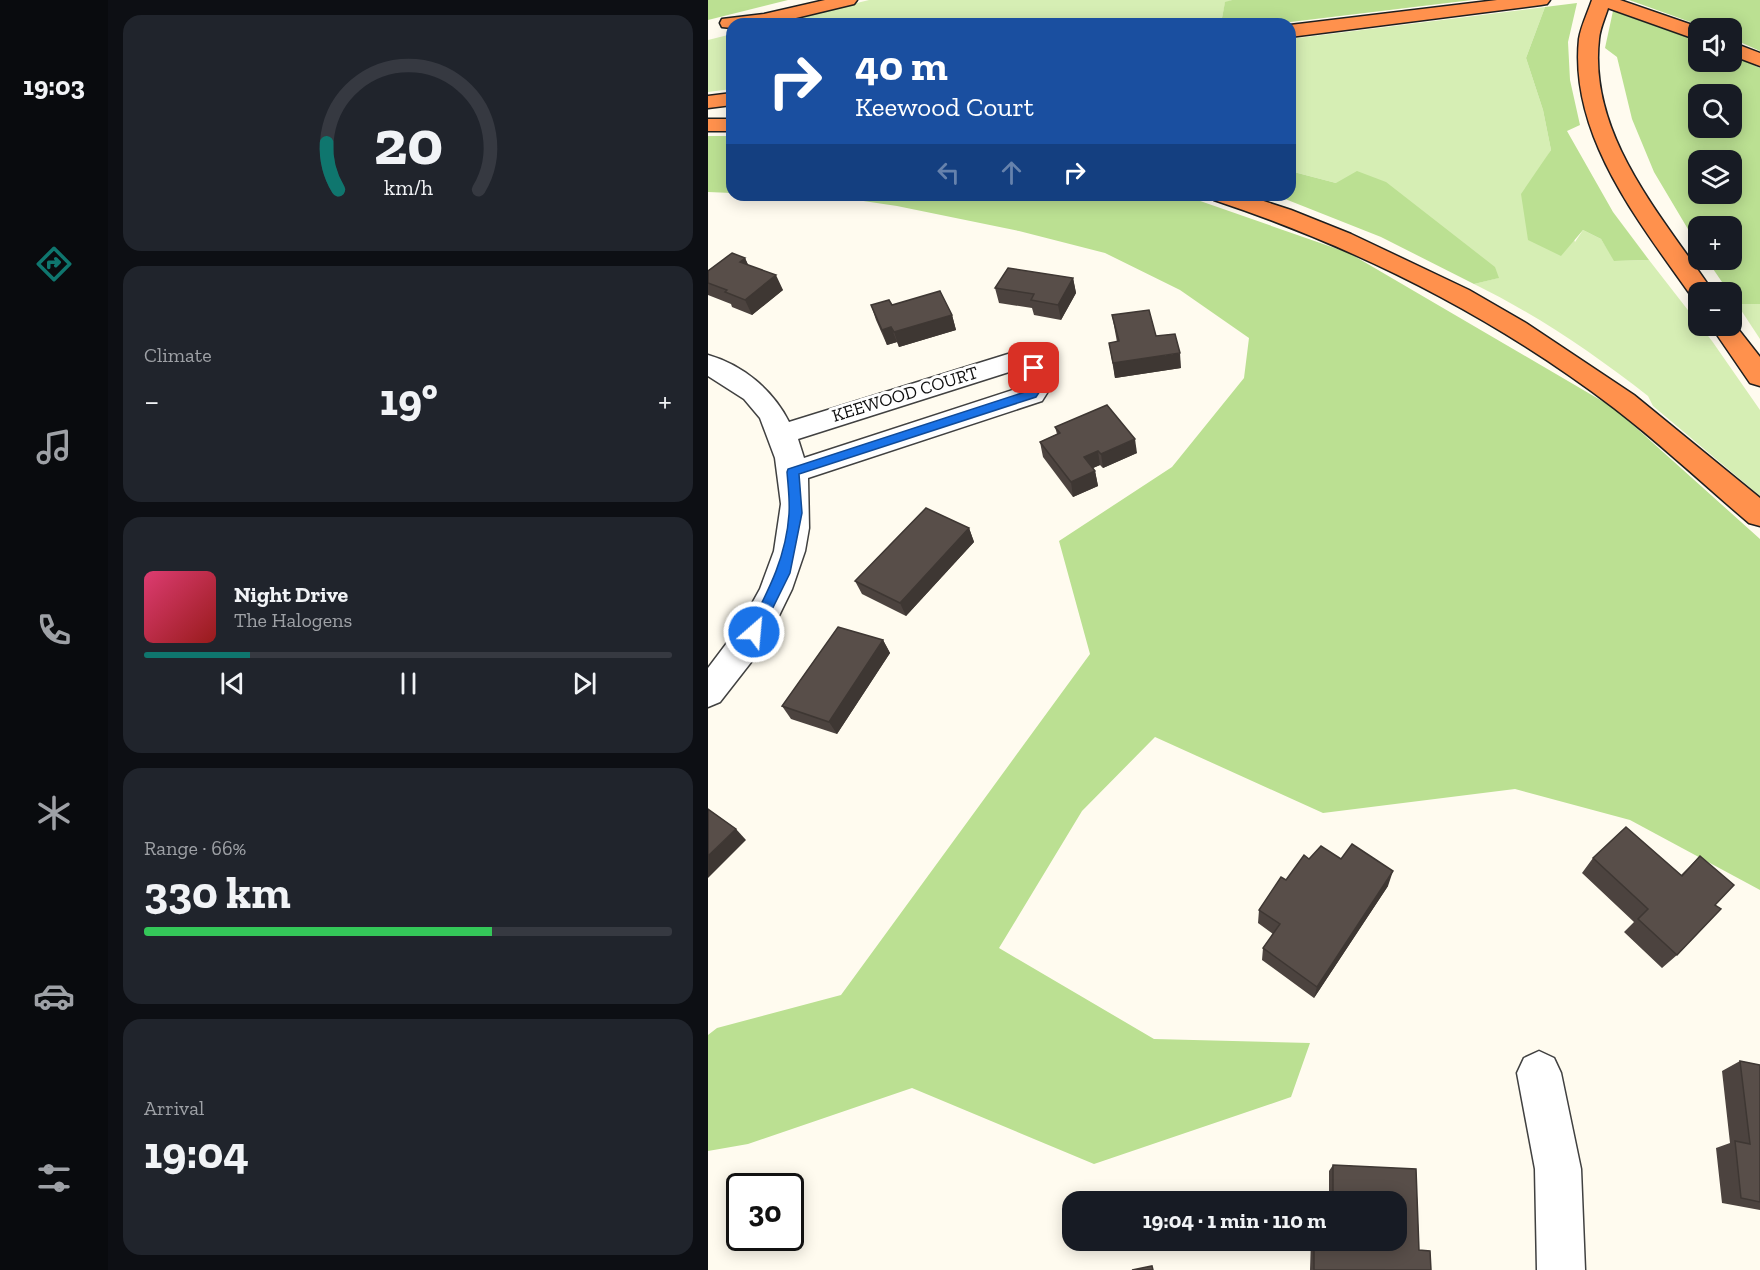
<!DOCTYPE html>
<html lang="en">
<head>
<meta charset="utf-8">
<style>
	:root { --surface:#171b24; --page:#20242c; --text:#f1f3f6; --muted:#9ea1a6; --line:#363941; --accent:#0f766e }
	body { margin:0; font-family:"Zilla Slab",serif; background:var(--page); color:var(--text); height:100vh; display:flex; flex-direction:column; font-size:22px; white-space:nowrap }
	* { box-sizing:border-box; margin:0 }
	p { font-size:20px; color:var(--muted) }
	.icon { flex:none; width:33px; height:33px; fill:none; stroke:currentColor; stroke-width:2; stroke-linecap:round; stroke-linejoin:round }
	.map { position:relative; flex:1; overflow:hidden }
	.drawer { display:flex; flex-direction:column; gap:15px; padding:15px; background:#0d0f14; width:600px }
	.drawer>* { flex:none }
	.banner { position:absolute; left:18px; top:18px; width:570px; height:183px; border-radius:18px; box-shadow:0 3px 15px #0003; background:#1a4fa0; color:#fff; overflow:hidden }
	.controls { position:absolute; left:980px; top:18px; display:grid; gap:12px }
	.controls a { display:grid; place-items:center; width:54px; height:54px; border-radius:12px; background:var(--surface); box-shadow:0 3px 15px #0003; font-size:30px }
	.speed { position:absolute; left:18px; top:1173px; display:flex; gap:12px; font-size:30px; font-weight:700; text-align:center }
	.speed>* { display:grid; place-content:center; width:78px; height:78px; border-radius:50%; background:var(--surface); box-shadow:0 3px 15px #0003; line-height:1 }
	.speed .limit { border:3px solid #111; border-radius:9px; background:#fff; color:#111 }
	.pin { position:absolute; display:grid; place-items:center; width:51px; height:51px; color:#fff; margin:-26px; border-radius:12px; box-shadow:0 3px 9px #0006 }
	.me { position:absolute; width:66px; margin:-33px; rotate:27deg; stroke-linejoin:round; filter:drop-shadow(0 0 4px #0008) }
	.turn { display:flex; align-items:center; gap:21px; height:126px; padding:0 30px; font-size:27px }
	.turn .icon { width:78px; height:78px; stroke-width:2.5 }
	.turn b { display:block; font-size:42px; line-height:51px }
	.lanes { display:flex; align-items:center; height:57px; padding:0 30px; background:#0003; justify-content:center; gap:30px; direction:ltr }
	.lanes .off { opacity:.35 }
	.big { font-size:45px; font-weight:800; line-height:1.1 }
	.drawer .widget { flex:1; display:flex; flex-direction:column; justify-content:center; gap:9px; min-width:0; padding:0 21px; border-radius:18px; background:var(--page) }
	.drawer .dial { align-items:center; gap:0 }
	.dial svg { height:156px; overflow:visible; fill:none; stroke:var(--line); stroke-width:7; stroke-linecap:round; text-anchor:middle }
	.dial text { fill:var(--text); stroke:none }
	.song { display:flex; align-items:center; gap:18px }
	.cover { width:72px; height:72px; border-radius:9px; background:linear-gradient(135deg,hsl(340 70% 55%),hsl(0 70% 35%)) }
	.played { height:6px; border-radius:3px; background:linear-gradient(90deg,var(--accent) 20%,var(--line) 20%) }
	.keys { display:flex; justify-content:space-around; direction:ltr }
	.heat { display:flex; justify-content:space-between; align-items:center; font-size:33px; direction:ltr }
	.charge { height:9px; border-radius:4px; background:linear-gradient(90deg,#34c759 66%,var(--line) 0) }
	.trip { position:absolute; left:354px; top:1191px; width:345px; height:60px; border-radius:18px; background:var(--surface); box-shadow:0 3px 15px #0003; font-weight:800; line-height:60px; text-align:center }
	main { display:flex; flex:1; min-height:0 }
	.menu { display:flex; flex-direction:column; width:108px; justify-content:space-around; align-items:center; background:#090b0e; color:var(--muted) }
	.menu .icon { width:42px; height:42px }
	.menu .selected { color:var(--accent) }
	.menu b { font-size:27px; color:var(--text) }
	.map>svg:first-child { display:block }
	.green { fill:#d6eeb4 }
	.forest { fill:#bbe092; fill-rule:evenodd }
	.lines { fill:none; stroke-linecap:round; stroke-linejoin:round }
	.street-casing { stroke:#414141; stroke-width:3 }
	.highway-casing { stroke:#1f1f1f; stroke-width:3 }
	.street { fill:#fff; fill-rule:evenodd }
	.highway { fill:#ff914d; fill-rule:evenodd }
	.wall { fill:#4c433f }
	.shaded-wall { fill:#3e3733 }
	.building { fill:#584e49; stroke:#3e3733; stroke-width:1.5 }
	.route { fill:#1a73e8; stroke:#114b97; stroke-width:1.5 }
	.labels { text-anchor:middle; stroke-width:6; stroke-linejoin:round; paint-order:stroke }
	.street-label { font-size:18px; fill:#0e0e0e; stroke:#fff }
</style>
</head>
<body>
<main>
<nav class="menu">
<b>19:03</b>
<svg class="icon selected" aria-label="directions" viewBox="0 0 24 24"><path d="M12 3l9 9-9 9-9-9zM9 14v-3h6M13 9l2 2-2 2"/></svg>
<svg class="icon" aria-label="music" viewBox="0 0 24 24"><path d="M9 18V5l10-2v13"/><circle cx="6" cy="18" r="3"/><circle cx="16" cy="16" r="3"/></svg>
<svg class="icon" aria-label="phone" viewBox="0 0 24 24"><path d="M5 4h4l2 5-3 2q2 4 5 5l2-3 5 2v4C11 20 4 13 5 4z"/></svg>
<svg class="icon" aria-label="climate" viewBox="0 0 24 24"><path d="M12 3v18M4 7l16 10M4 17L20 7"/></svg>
<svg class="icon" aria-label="car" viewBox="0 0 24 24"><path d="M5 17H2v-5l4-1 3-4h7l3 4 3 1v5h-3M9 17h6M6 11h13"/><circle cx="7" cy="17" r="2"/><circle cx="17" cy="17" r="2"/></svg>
<svg class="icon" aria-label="filters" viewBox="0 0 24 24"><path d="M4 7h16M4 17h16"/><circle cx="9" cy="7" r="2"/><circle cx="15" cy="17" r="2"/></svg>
</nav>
<section class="drawer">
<div class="widget dial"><svg viewBox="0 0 100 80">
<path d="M14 69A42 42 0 1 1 86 69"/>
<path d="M14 69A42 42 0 0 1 8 45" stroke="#0f766e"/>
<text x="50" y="56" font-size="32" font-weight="700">20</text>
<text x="50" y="72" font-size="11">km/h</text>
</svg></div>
<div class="widget"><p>Climate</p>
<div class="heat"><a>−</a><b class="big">19°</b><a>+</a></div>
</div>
<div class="widget">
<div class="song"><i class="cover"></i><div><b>Night Drive</b><p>The Halogens</p></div></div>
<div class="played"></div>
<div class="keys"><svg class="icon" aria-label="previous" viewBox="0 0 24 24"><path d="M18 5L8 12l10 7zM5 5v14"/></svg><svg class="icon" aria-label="pause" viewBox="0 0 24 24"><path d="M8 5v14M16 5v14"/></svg><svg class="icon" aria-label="next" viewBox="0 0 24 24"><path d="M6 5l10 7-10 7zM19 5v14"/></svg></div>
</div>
<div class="widget"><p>Range · 66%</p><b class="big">330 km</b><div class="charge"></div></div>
<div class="widget"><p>Arrival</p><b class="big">19:04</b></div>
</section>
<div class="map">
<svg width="1052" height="1270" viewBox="0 0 1052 1270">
	<rect width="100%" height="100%" fill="#fffbef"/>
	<g class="green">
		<polygon points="161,0 524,0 517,3 514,18 516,24 64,24"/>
		<path d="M837 7 818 58 835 110 843 150 834 165 867 242 875 230 893 239 907 261 941 260 1004 341 1052 410V496L945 406 940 396C885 353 829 315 766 284L790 278 628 183 582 171V39Z"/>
		<polygon points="24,34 24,89 0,92 0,40"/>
		<polygon points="1029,304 1052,304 1052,339"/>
	</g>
	<g class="forest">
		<polygon points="0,0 80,0 0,20"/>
		<polygon points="524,0 764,0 566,24 516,24 514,18 517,2"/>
		<polygon points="921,0 1052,0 1052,51 1023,38 1023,28 999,28"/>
		<polygon points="869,3 860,42 862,80 872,125 859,131 905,212 941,260 906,261 893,239 875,230 853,256 820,240 813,194 843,150 835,110 818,58 837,7"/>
		<path d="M905 11 990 41V62H1023V55L1052 68V304H1029L999 260H1023V226H990V246L946 172 924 119 909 57 897 48ZM990 94H1023V128H990ZM990 160H1023V194H990Z"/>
		<polygon points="0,136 24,136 24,193 0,192"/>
		<polygon points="582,171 628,183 649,171 678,182 787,267 791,278 766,284 673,237 567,195 582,195"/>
		<polygon points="95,195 475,195 641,253 906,408 1052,539 1052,890 922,820 807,789 615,813 447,737 374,811 291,948 446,1039 602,1043 583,1097 386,1164 204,1088 40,1144 0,1151 0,1035 9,1028 133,995 382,654 351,541 464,467 536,378 541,338 472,290 397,253 311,231 189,206 115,195"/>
	</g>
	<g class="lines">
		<defs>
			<g id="street">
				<path d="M300 354H314L335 362 346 382 334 401 100 478 101 528 97 551 84 589 64 630 44 661 12 702 0 707V668L31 627 52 589 66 551 73 504 67 458 52 418 36 399 0 376V355C35 365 65 390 81 422ZM301 372 315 374 318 382 314 387 96 458 90 439Z"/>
				<polygon points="831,1051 846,1058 853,1073 873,1169 877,1270 829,1270 827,1169 809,1073 816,1058"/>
			</g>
			<g id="highway">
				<polygon points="117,0 149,0 146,4 63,24 24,24 24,28 14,27 12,23 14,19 56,14"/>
				<polygon points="789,0 842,0 839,4 833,5 582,37 582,25"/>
				<path d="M884 0H912L993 28H990V40L900 8C897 18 892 28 891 39 880 136 955 217 1005 292H990V299L984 297C932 223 861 136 871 39 873 26 880 12 884 0Z"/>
				<polygon points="1023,42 1052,53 1052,66 1023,55"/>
				<polygon points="24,93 24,105 0,108 0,96"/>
				<rect x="0" y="119" width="24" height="12"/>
				<path d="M503 195H537L583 210 643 234 761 290 818 323 926 395 1052 498V526L1041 523C996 485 953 444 906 408 785 316 650 248 506 200Z"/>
				<polygon points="1023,320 1052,357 1052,386 1042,383 1003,326 1023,326"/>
			</g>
		</defs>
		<use href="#street" class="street-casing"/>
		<use href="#highway" class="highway-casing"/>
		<use href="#street" class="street"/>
		<use href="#highway" class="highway"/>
	</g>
	<g class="wall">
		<polygon points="37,258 40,265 75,290 44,315 24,307 23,304 0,295 0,271"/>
		<polygon points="365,278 368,293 353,320 326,315 324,308 291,303 287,288"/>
		<polygon points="163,305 184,305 244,315 248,330 191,347 189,342 179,345 168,320"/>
		<polygon points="404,315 473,368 407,378 401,343 409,342"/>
		<polygon points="347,427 429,453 395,468 392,465 385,468 387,471 390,486 365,497 335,457 332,442 349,434"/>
		<polygon points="261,528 266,542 198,616 154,594 147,581"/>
		<polygon points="175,640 182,653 129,734 83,719 74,706"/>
		<polygon points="992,856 1007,905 969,955 954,968 916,932 926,922 874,873 885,858 973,875"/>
		<polygon points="601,859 633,859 680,886 606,998 554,960 555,948 565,934 550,923 551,910 578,880"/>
		<polygon points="1032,1061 1052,1065 1052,1210 1014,1203 1008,1148 1022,1143 1014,1071"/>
		<polygon points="625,1165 708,1169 711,1250 722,1251 723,1270 602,1270 603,1240 688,1240 688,1202 621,1202 621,1171"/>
	</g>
	<g class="shaded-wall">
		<polygon points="37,258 44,273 32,262"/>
		<polygon points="68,275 75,290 44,315 37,300"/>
		<polygon points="365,278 368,293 353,320 350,305"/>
		<polygon points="244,315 248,330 191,347 186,332"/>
		<polygon points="183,327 189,342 179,345 174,330"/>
		<polygon points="472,353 473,368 407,378 405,363"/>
		<polygon points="427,439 429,453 395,468 393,454"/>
		<polygon points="390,451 392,465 378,471 376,457"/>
		<polygon points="387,471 390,486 365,497 363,482"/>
		<polygon points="261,528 266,542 198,616 192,603"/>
		<polygon points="175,640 182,653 129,734 121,722"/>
		<polygon points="28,829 38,840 0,878 0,856"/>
		<polygon points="685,871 680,886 606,998 609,987"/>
	</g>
	<g class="building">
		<polygon points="24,253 37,258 32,262 68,275 37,300 17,292 19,290 0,283 0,271"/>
		<polygon points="300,268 365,278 350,305 323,300 326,294 287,288"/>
		<polygon points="232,291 244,315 186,332 183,327 174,330 163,305 181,300 184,305"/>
		<polygon points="441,310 448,336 467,334 472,353 405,363 401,343 411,341 404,315"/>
		<polygon points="399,405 427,439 393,454 390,451 376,457 387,471 363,482 332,442 352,433 347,427"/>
		<polygon points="218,508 261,528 192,603 147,581"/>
		<polygon points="130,627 175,640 121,722 74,706"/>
		<polygon points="0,809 28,829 0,856"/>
		<polygon points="918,827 974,876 992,856 1026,885 1007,905 1013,909 969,955 930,919 940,909 885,858"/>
		<polygon points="644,844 685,871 609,987 555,948 572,924 551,910 573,877 578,880 596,855 601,859 613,846 633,859"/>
		<polygon points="1032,1061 1052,1065 1052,1202 1033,1198 1027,1141 1042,1144"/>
		<polygon points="625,1165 708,1169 711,1250 722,1251 723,1270 606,1270 606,1240 688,1240 688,1202 625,1202"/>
		<polygon points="444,1266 445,1270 424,1270"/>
	</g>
	<path class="route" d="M326 364 330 366 338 382 328 397 91 474 94 513 82 573 51 636H41L39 632C59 593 78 559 81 514 82 500 80 485 79 472L80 469 320 391 327 382 321 368Z"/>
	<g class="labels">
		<g class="street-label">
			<text transform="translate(197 394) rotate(-17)" y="6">KEEWOOD COURT</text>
		</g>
	</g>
</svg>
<div class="controls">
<a><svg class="icon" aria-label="sound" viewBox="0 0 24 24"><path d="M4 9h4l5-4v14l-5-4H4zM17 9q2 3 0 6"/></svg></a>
<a><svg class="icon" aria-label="search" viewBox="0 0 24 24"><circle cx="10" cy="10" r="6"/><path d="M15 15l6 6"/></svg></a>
<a><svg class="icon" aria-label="layers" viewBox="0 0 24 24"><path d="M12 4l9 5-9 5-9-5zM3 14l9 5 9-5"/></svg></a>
<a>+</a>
<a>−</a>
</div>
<div class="speed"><div class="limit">30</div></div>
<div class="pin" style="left:326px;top:368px;background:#d93025"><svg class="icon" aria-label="arrive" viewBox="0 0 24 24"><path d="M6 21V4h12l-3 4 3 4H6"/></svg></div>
<svg class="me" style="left:46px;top:632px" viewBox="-20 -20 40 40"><circle r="17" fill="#1a73e8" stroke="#fff" stroke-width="3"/><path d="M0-11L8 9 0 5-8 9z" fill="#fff"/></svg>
<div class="trip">19:04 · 1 min · 110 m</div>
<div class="banner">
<div class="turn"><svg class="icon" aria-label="right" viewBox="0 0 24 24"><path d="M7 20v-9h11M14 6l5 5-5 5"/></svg><div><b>40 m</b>Keewood Court</div></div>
<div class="lanes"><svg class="icon off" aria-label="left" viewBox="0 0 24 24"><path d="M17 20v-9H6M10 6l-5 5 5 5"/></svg><svg class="icon off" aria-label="ahead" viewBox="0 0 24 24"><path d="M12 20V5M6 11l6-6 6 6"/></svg><svg class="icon" aria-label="right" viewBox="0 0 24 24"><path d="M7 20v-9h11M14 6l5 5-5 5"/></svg></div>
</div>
</div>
</main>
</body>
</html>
